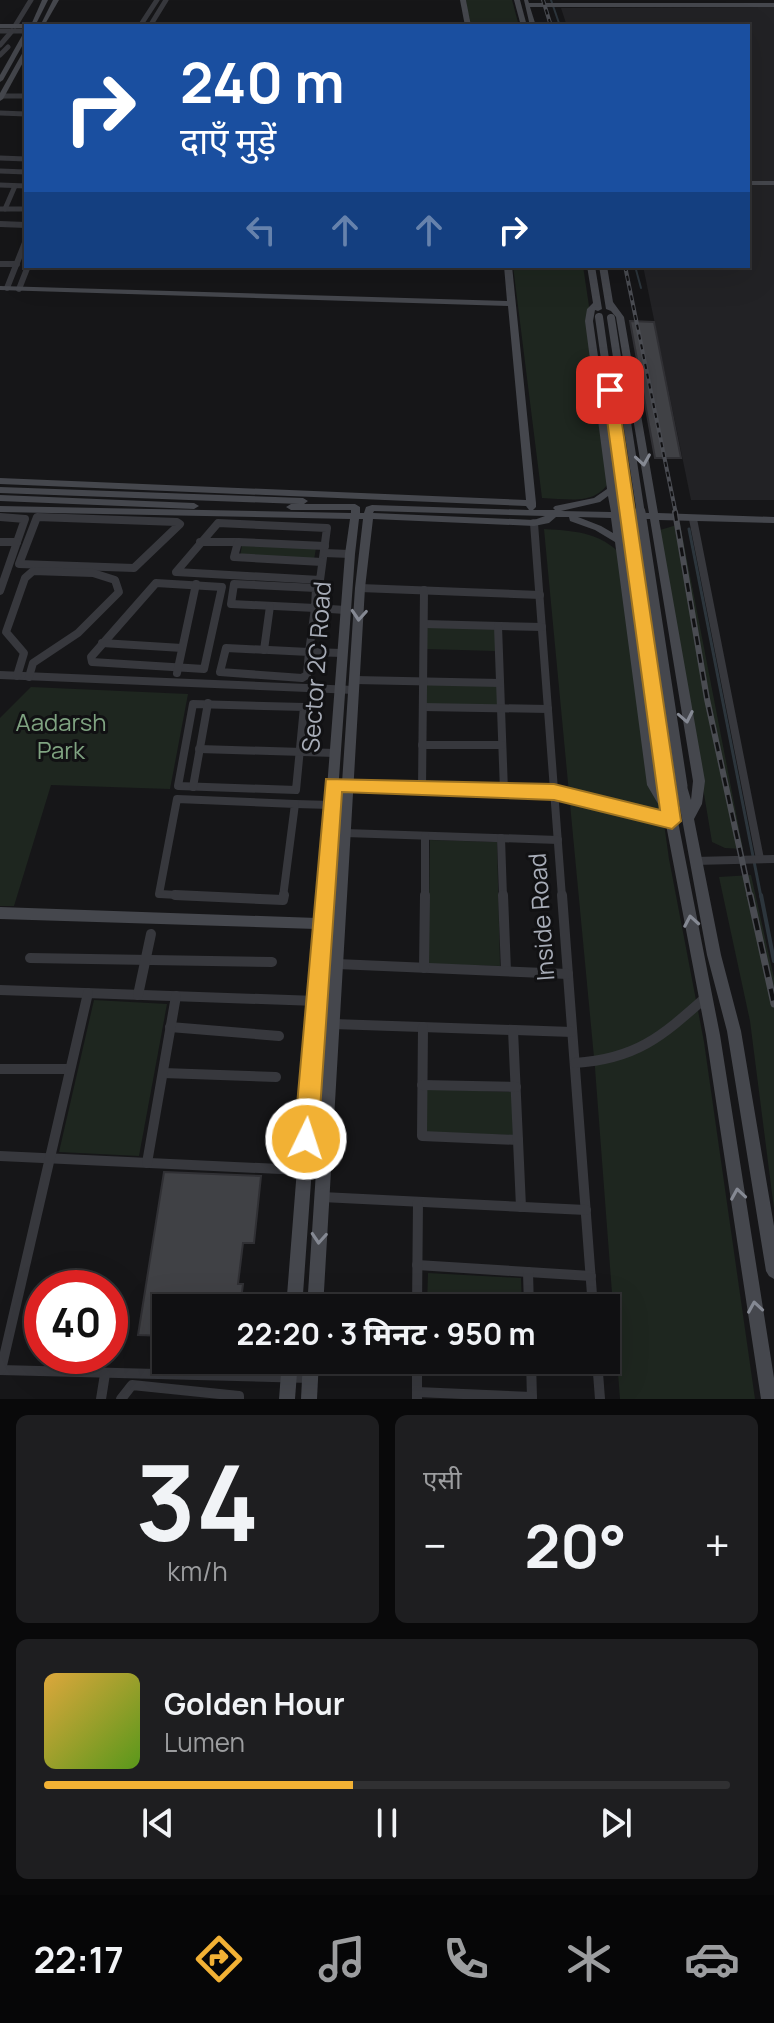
<!DOCTYPE html>
<html lang="hi">
<head>
<meta charset="utf-8">
<style>
	:root { --surface:#101012; --page:#1e1e20; --text:#f1f3f6; --muted:#9c9d9f; --line:#303032; --accent:#f2b134 }
	body { margin:0; font-family:Manrope,"Noto Sans Devanagari",sans-serif; background:var(--page); color:var(--text); height:100vh; display:flex; flex-direction:column; font-size:30px; white-space:nowrap }
	* { box-sizing:border-box; margin:0 }
	p { font-size:26px; color:var(--muted) }
	.icon { flex:none; width:44px; height:44px; fill:none; stroke:currentColor; stroke-width:2; stroke-linecap:round; stroke-linejoin:round }
	.map { position:relative; height:1399px; overflow:hidden }
	.sheet { display:flex; flex-direction:column; gap:16px; padding:16px; background:#09090a; flex:1 }
	.sheet>* { flex:none }
	.hud { position:absolute; left:24px; top:24px; width:726px; height:244px; border-radius:0px; box-shadow:0 8px 32px #0002,0 0 0 2px var(--line); background:#1a4fa0; color:#fff; overflow:hidden }
	.speed { position:absolute; left:24px; top:1270px; display:flex; gap:16px; font-size:40px; font-weight:700; text-align:center }
	.speed>* { display:grid; place-content:center; width:104px; height:104px; border-radius:50%; background:var(--surface); box-shadow:0 8px 32px #0002,0 0 0 2px var(--line); line-height:1 }
	.speed .limit { border:12px solid #d22; background:#fff; color:#111 }
	.pin { position:absolute; display:grid; place-items:center; width:68px; height:68px; color:#fff; margin:-34px; border-radius:16px; box-shadow:0 4px 12px #0006 }
	.me { position:absolute; width:88px; margin:-44px; rotate:4deg; stroke-linejoin:round; filter:drop-shadow(0 0 6px #0008) }
	.turn { display:flex; align-items:center; gap:28px; height:168px; padding:0 24px; font-size:36px }
	.turn .icon { width:104px; height:104px; stroke-width:2.5 }
	.turn b { display:block; font-size:56px; line-height:68px }
	.lanes { display:flex; align-items:center; height:76px; padding:0 24px; background:#0003; justify-content:center; gap:40px; direction:ltr }
	.lanes .off { opacity:.35 }
	.big { font-size:60px; font-weight:700; line-height:1.1 }
	.sheet .card { flex:1; display:flex; flex-direction:column; justify-content:center; gap:12px; min-width:0; padding:0 28px; border-radius:12px; background:var(--page) }
	.sheet .dial { align-items:center; gap:0 }
	.dial b { font-size:104px; line-height:1 }
	.song { display:flex; align-items:center; gap:24px }
	.cover { width:96px; height:96px; border-radius:12px; background:linear-gradient(135deg,hsl(40 70% 55%),hsl(90 70% 35%)) }
	.played { height:8px; border-radius:4px; background:linear-gradient(90deg,var(--accent) 45%,var(--line) 45%) }
	.keys { display:flex; justify-content:space-around; direction:ltr }
	.heat { display:flex; justify-content:space-between; align-items:center; font-size:44px; direction:ltr }
	.sheet .tiles { flex:1; display:grid; gap:16px; grid-template-columns:1fr 1fr }
	.card:last-child { grid-column:span 2 }
	.trip { position:absolute; left:152px; top:1294px; width:468px; height:80px; border-radius:0px; background:var(--surface); box-shadow:0 8px 32px #0002,0 0 0 2px var(--line); font-weight:700; line-height:80px; text-align:center }
	.tabs { display:flex; height:128px; justify-content:space-around; align-items:center; background:#060607; color:var(--muted) }
	.tabs .icon { width:56px; height:56px }
	.tabs .current { color:var(--accent) }
	.tabs b { font-size:36px; color:var(--text) }
	.map>svg:first-child { display:block }
	.built { fill:#222225 }
	.green { fill:#1e261f }
	.lines { fill:none; stroke-linecap:round; stroke-linejoin:round }
	.stream-far2 { stroke:#2c353c; stroke-width:2 }
	.stream-far1 { stroke:#2c353c; stroke-width:3 }
	.stream { stroke:#2c353c; stroke-width:4 }
	.building { fill:#404145; stroke:#303034; stroke-width:2 }
	.street-far3 { stroke:#37383d; stroke-width:5 }
	.street-far2 { stroke:#37383d; stroke-width:6 }
	.street-far1 { stroke:#37383d; stroke-width:8 }
	.street { stroke:#37383d; stroke-width:10 }
	.secondary { fill:#45474d; fill-rule:evenodd }
	.rail-far2-casing { stroke:#4a4c52; stroke-width:4 }
	.rail-far1-casing { stroke:#4a4c52; stroke-width:6 }
	.rail-casing { stroke:#4a4c52; stroke-width:7 }
	.rail-far2 { stroke:#111113; stroke-width:2; stroke-dasharray:5; stroke-linecap:butt }
	.rail-far1 { stroke:#111113; stroke-width:3; stroke-dasharray:9; stroke-linecap:butt }
	.rail { stroke:#111113; stroke-width:4; stroke-dasharray:12; stroke-linecap:butt }
	.secondary-bridge-far1 { stroke:#45474d; stroke-width:8 }
	.secondary-bridge { stroke:#45474d; stroke-width:11 }
	.oneway { stroke:#858993 }
	.route { fill:#f2b134; stroke:#9d7322; stroke-width:2 }
	.labels { text-anchor:middle; stroke-width:6; stroke-linejoin:round; paint-order:stroke }
	.street-label { font-size:24px; fill:#a8adb8; stroke:#111113 }
	.park-label { font-size:24px; fill:#7fa381; stroke:#111113 }
</style>
</head>
<body>
<div class="map">
<svg width="774" height="1399" viewBox="0 0 774 1399">
	<rect width="100%" height="100%" fill="#161618"/>
	<polygon class="built" points="774,7 774,500 691,500 643,266 748,266 748,26 567,26 561,8"/>
	<g class="green">
		<polygon points="466,0 512,0 519,26 470,26"/>
		<path d="M513 266H583L614 473C599 507 574 499 542 498Z"/>
		<polygon points="680,524 743,849 725,848 712,842 660,530"/>
		<path d="M544 529C579 531 604 533 627 561L669 859 704 1042 755 1399H620L595 1068Z"/>
		<polygon points="242,545 316,548 314,560 240,557"/>
		<polygon points="427,626 495,628 495,651 426,649"/>
		<polygon points="426,683 497,685 497,706 426,704"/>
		<polygon points="31,687 188,694 170,789 51,785 14,906 0,906 0,718"/>
		<polygon points="430,840 497,842 500,966 428,964"/>
		<polygon points="751,875 774,978 774,1209 750,1021 719,877"/>
		<polygon points="94,1000 167,1004 139,1156 59,1152"/>
		<polygon points="426,1089 512,1092 513,1135 425,1132"/>
		<polygon points="428,1273 521,1278 522,1308 427,1308"/>
	</g>
	<g class="lines">
		<g class="stream-far2">
			<polyline points="551,0 560,26"/>
			<polyline points="635,266 641,288"/>
		</g>
		<polyline class="stream-far1" points="689,529 761,897"/>
		<polyline class="stream" points="761,895 774,961"/>
	</g>
	<g class="building">
		<polygon points="630,321 654,322 681,458 655,458"/>
		<polygon points="164,1172 261,1176 254,1243 243,1243 238,1284 243,1284 240,1308 166,1308 166,1336 138,1335"/>
	</g>
	<g class="lines">
		<g class="street-far3">
			<polyline points="15,26 31,0"/>
			<polyline points="140,26 157,0"/>
			<polyline points="150,26 166,0"/>
			<polyline points="0,31 26,31"/>
			<polyline points="0,45 12,31"/>
			<polyline points="0,55 8,47"/>
			<polyline points="1,96 26,96"/>
			<polyline points="0,113 26,114"/>
			<polyline points="0,158 26,159"/>
			<polyline points="0,171 26,172"/>
			<polyline points="0,185 26,186"/>
			<polyline points="0,209 26,209"/>
			<polyline points="5,209 15,186"/>
		</g>
		<g class="street-far2">
			<polyline points="0,224 26,225"/>
			<polyline points="0,264 17,264"/>
			<polyline points="7,288 26,240"/>
			<polyline points="19,289 28,266"/>
		</g>
		<g class="street-far1">
			<polyline points="0,517 25,519 0,591"/>
			<polygon points="37,517 177,522 180,524 134,568 19,564"/>
			<polyline points="693,519 760,859"/>
			<polygon points="218,523 327,528 320,580 176,572"/>
			<polyline points="534,523 562,897"/>
			<polyline points="0,542 17,542"/>
			<polyline points="200,542 238,542"/>
			<polyline points="324,553 350,554"/>
			<polyline points="322,562 234,557 238,542 325,546"/>
			<polygon points="156,583 222,587 204,669 92,662 91,657"/>
			<polygon points="234,584 316,588 315,608 231,604"/>
			<polyline points="360,588 540,595"/>
			<polyline points="315,608 345,610"/>
			<polyline points="424,624 542,627"/>
			<polyline points="498,626 504,791"/>
			<polyline points="102,643 182,648"/>
			<polygon points="226,648 309,652 307,675 302,678 220,672"/>
			<polyline points="264,650 270,606"/>
			<polyline points="309,652 342,653"/>
			<polyline points="309,652 315,608"/>
			<polyline points="177,673 196,584"/>
			<polyline points="0,675 354,690"/>
			<polyline points="17,676 24,653 6,632 25,578 33,571 93,573 115,580 119,592 78,633 33,663 29,677"/>
			<polyline points="355,680 500,683"/>
			<polygon points="193,704 304,707 296,790 178,786"/>
			<polyline points="423,707 548,709"/>
			<polyline points="422,745 502,745"/>
			<polyline points="199,749 335,753"/>
			<polyline points="333,784 554,792 672,821"/>
			<polyline points="193,787 208,703"/>
			<polyline points="422,788 424,590"/>
			<polyline points="295,804 331,805"/>
			<polyline points="345,833 558,840"/>
			<polyline points="501,838 503,897"/>
			<polyline points="695,861 774,859"/>
			<polyline points="217,897 159,894 177,799 295,804 283,897"/>
			<polyline points="425,897 425,836"/>
		</g>
		<g class="street">
			<polyline points="175,895 283,900 284,895"/>
			<polyline points="503,895 506,971"/>
			<polyline points="562,895 593,1308"/>
			<polyline points="30,958 272,962"/>
			<polyline points="337,964 568,974"/>
			<polyline points="424,968 425,895"/>
			<polyline points="0,990 317,1001"/>
			<polyline points="138,995 151,934"/>
			<polyline points="333,1024 572,1032"/>
			<polyline points="170,1027 279,1036"/>
			<polyline points="423,1027 422,1136 518,1140"/>
			<polyline points="513,1030 521,1207"/>
			<path d="M575 1063C636 1059 661 1037 705 998"/>
			<polyline points="0,1069 70,1069"/>
			<polyline points="163,1073 276,1077"/>
			<polyline points="422,1085 516,1087"/>
			<polyline points="0,1156 323,1171"/>
			<polyline points="147,1163 176,996"/>
			<polyline points="322,1197 586,1210"/>
			<polyline points="417,1265 591,1276"/>
			<polyline points="528,1272 529,1308"/>
			<polyline points="417,1308 418,1202"/>
			<polyline points="417,1360 417,1399"/>
			<polyline points="531,1360 532,1399"/>
			<polyline points="597,1360 600,1399"/>
			<polyline points="0,1370 310,1378"/>
			<polyline points="1,1370 88,993"/>
			<polyline points="417,1392 532,1397"/>
			<polyline points="101,1399 105,1374"/>
			<polyline points="121,1399 132,1385 239,1396 239,1399"/>
		</g>
		<g class="secondary">
			<polygon points="42,0 48,0 36,24 31,25"/>
			<polygon points="53,0 59,0 44,26 40,26"/>
			<polygon points="460,0 466,0 471,26 465,26"/>
			<polygon points="514,0 520,0 527,26 521,26"/>
			<polygon points="524,0 528,0 529,3 774,3 774,7 530,7 536,26 530,26"/>
			<polygon points="0,24 26,24 29,26 26,26 26,28 0,28"/>
			<polygon points="26,32 26,39 3,80 0,82 0,75 23,34"/>
			<polygon points="26,50 26,57 3,99 0,101 0,93 23,52"/>
			<rect x="748" y="181" width="26" height="4"/>
			<path d="M504 266H512L536 503V507L533 510H555L553 508 555 506 594 498 607 489 585 321 587 309 593 303 587 266H595L602 309 598 311 595 310 593 321 620 512 649 513 616 317 611 311 606 309 599 266H607L613 302 624 317 658 513 774 517V523L659 520 705 781 702 804 694 819 721 955 741 1031 774 1226V1279L769 1276 766 1271 727 1031 707 955 676 786 678 783H686L691 800 693 781 650 519H621L659 784 665 781 669 783 671 786 720 1035 774 1378V1399H761L706 1035 664 814 647 785 615 542 595 530 570 521 569 517H556L549 523 534 526 373 519 365 588 323 1308H307L332 929H329L302 1308H286L316 929 0 919V907L317 918 345 554 350 519 0 512V506L351 513V510H291L286 507 291 504H299L0 493V487L303 498 308 501 304 504H355L360 507V513H364L366 507 372 505 529 510 526 506 0 484V478L526 500 508 306 0 290V286L507 301ZM608 496 611 512 561 511 600 502ZM374 511 545 516 534 520 373 513ZM578 517 611 518 613 533 601 526ZM359 519H363L355 588 333 918H329L355 554Z"/>
			<polygon points="0,495 194,503 199,506 194,509 0,501"/>
			<polygon points="282,1360 298,1360 295,1399 279,1399"/>
			<polygon points="303,1360 319,1360 317,1399 301,1399"/>
		</g>
		<defs>
			<g id="rail-far2">
				<polyline points="543,0 551,26"/>
				<polyline points="625,266 676,514"/>
			</g>
			<polyline id="rail-far1" points="675,512 707,699 750,897"/>
			<polyline id="rail" points="750,895 774,1004"/>
		</defs>
		<use href="#rail-far2" class="rail-far2-casing"/>
		<use href="#rail-far1" class="rail-far1-casing"/>
		<use href="#rail" class="rail-casing"/>
		<use href="#rail-far2" class="rail-far2"/>
		<use href="#rail-far1" class="rail-far1"/>
		<use href="#rail" class="rail"/>
		<g class="secondary-bridge-far1">
			<polyline points="599,317 627,514"/>
			<polyline points="611,318 641,514"/>
		</g>
		<g class="secondary-bridge">
			<polyline points="626,512 665,786"/>
			<polyline points="640,512 682,786"/>
		</g>
	</g>
	<defs><path id="oneway-chevron" d="M-2-3.5L2.5 0L-2 3.5" fill="none" stroke-width="1.6" stroke-linecap="round" stroke-linejoin="round" transform="scale(2)"/></defs>
	<g class="oneway">
		<use href="#oneway-chevron" transform="translate(643 460) rotate(81)"/>
		<use href="#oneway-chevron" transform="translate(359 615) rotate(94)"/>
		<use href="#oneway-chevron" transform="translate(686 717) rotate(79)"/>
		<use href="#oneway-chevron" transform="translate(691 921) rotate(-100)"/>
		<use href="#oneway-chevron" transform="translate(738 1194) rotate(-99)"/>
		<use href="#oneway-chevron" transform="translate(319 1238) rotate(94)"/>
		<use href="#oneway-chevron" transform="translate(755 1307) rotate(-99)"/>
	</g>
	<polygon class="route" points="610,386 617,390 681,821 672,829 554,800 342,792 318,1139 315,1147 306,1151 298,1147 294,1139 326,779 554,784 660,810 603,390"/>
	<g class="labels">
		<g class="street-label">
			<text transform="translate(317 667) rotate(-86)" y="8">Sector 2C Road</text>
			<text transform="translate(542 917) rotate(-94)" y="8">Inside Road</text>
		</g>
		<g class="park-label">
			<text x="61" y="731">Aadarsh<tspan x="61" dy="28">Park</tspan></text>
		</g>
	</g>
</svg>
<div class="speed"><div class="limit">40</div></div>
<div class="pin" style="left:610px;top:390px;background:#d93025"><svg class="icon" aria-label="arrive" viewBox="0 0 24 24"><path d="M6 21V4h12l-3 4 3 4H6"/></svg></div>
<svg class="me" style="left:306px;top:1139px" viewBox="-20 -20 40 40"><circle r="17" fill="#f2b134" stroke="#fff" stroke-width="3"/><path d="M0-11L8 9 0 5-8 9z" fill="#fff"/></svg>
<div class="trip">22:20 · 3 मिनट · 950 m</div>
<div class="hud">
<div class="turn"><svg class="icon" aria-label="right" viewBox="0 0 24 24"><path d="M7 20v-9h11M14 6l5 5-5 5"/></svg><div><b>240 m</b>दाएँ मुड़ें</div></div>
<div class="lanes"><svg class="icon off" aria-label="left" viewBox="0 0 24 24"><path d="M17 20v-9H6M10 6l-5 5 5 5"/></svg><svg class="icon off" aria-label="ahead" viewBox="0 0 24 24"><path d="M12 20V5M6 11l6-6 6 6"/></svg><svg class="icon off" aria-label="ahead" viewBox="0 0 24 24"><path d="M12 20V5M6 11l6-6 6 6"/></svg><svg class="icon" aria-label="right" viewBox="0 0 24 24"><path d="M7 20v-9h11M14 6l5 5-5 5"/></svg></div>
</div>
</div>
<section class="sheet">
<div class="tiles">
<div class="card dial"><b>34</b><p>km/h</p></div>
<div class="card"><p>एसी</p>
<div class="heat"><a>−</a><b class="big">20°</b><a>+</a></div>
</div>
<div class="card">
<div class="song"><i class="cover"></i><div><b>Golden Hour</b><p>Lumen</p></div></div>
<div class="played"></div>
<div class="keys"><svg class="icon" aria-label="previous" viewBox="0 0 24 24"><path d="M18 5L8 12l10 7zM5 5v14"/></svg><svg class="icon" aria-label="pause" viewBox="0 0 24 24"><path d="M8 5v14M16 5v14"/></svg><svg class="icon" aria-label="next" viewBox="0 0 24 24"><path d="M6 5l10 7-10 7zM19 5v14"/></svg></div>
</div>
</div>
</section>
<nav class="tabs">
<b>22:17</b>
<svg class="icon current" aria-label="directions" viewBox="0 0 24 24"><path d="M12 3l9 9-9 9-9-9zM9 14v-3h6M13 9l2 2-2 2"/></svg>
<svg class="icon" aria-label="music" viewBox="0 0 24 24"><path d="M9 18V5l10-2v13"/><circle cx="6" cy="18" r="3"/><circle cx="16" cy="16" r="3"/></svg>
<svg class="icon" aria-label="phone" viewBox="0 0 24 24"><path d="M5 4h4l2 5-3 2q2 4 5 5l2-3 5 2v4C11 20 4 13 5 4z"/></svg>
<svg class="icon" aria-label="climate" viewBox="0 0 24 24"><path d="M12 3v18M4 7l16 10M4 17L20 7"/></svg>
<svg class="icon" aria-label="car" viewBox="0 0 24 24"><path d="M5 17H2v-5l4-1 3-4h7l3 4 3 1v5h-3M9 17h6M6 11h13"/><circle cx="7" cy="17" r="2"/><circle cx="17" cy="17" r="2"/></svg>
</nav>
</body>
</html>
